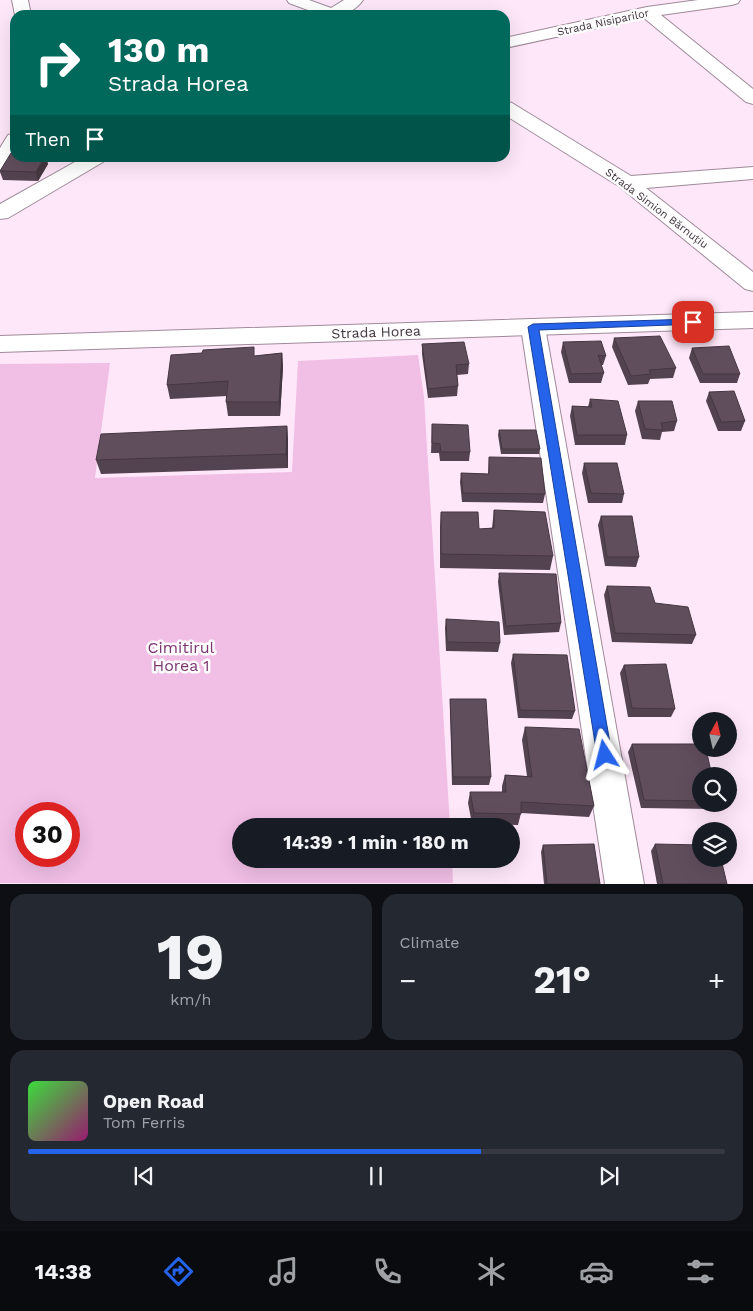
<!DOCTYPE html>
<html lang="en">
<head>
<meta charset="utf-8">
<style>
	:root { --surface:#171b24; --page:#242831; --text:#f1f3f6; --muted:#9ea1a6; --line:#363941; --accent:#2563eb }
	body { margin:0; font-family:"Work Sans",sans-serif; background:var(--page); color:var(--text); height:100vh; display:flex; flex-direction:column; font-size:19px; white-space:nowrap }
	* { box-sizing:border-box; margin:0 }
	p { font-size:16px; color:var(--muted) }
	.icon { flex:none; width:28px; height:28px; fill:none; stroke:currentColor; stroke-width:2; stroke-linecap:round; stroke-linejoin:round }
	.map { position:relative; height:884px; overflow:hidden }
	.details { display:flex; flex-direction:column; gap:10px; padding:10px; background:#0d0f14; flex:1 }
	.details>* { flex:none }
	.banner { position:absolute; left:10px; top:10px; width:500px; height:152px; border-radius:15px; box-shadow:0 5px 20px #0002; background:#00695c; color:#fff; overflow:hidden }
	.needle { width:32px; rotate:8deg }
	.controls { position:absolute; left:692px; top:712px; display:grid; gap:10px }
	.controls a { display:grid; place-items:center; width:45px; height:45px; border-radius:50%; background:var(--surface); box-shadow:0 5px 20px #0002; font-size:25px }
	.speed { position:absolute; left:15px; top:802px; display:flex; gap:10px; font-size:25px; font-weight:700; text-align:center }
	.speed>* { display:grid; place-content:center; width:65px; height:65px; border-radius:50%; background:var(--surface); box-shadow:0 5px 20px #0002; line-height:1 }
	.speed .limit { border:8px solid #d22; background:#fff; color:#111 }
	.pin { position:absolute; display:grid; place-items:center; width:42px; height:42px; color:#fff; margin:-21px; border-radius:10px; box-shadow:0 2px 8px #0006 }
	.me { position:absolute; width:55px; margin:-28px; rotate:351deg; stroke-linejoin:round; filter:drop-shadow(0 0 4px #0008) }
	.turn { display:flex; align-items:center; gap:18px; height:105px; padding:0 15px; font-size:22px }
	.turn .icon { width:65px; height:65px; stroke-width:2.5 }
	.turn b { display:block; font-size:35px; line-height:42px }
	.then { display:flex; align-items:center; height:48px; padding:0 15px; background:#0003; gap:10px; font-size:19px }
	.big { font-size:38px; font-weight:700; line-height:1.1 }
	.details .tile { flex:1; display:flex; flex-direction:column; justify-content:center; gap:8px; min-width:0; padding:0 18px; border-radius:15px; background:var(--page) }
	.details .dial { align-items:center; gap:0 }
	.dial b { font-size:65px; line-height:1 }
	.song { display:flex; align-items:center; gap:15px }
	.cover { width:60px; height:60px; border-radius:8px; background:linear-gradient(135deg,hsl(120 70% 55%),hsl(320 70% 35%)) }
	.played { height:5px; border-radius:2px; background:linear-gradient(90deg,var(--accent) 65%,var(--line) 65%) }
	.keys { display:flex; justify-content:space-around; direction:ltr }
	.heat { display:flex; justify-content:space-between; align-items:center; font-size:28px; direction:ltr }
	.details .tiles { flex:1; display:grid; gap:10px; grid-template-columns:1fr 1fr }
	.tile:last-child { grid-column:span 2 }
	.trip { position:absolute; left:232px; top:818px; width:288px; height:50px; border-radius:25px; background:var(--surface); box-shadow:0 5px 20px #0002; font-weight:700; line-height:50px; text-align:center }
	.dock { display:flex; height:80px; justify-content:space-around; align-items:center; background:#090b0e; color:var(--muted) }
	.dock .icon { width:35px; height:35px }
	.dock .active { color:var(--accent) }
	.dock b { font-size:22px; color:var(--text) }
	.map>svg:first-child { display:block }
	.green { fill:#f1bee6; fill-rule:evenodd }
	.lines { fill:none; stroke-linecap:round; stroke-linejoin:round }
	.street-casing { stroke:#9f8a9a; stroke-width:2 }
	.secondary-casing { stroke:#9f8a9a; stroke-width:2 }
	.street { fill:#fff; fill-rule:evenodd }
	.secondary { fill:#fff; fill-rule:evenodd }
	.wall { fill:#534350 }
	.shaded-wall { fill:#443741 }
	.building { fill:#614e5d; stroke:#443741 }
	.route { fill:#2563eb; stroke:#184099 }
	.labels { text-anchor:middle; stroke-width:5; stroke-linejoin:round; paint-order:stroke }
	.far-street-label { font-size:11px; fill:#3e353c; stroke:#fcfcfc }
	.street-label { font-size:14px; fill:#3e353c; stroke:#fcfcfc }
	.near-park-label { font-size:16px; fill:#7c3670; stroke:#fcfcfc }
</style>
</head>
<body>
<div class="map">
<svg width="753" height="884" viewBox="0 0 753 884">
	<rect width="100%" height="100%" fill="#fee7f9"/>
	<path class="green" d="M418 355 424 397 450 826H241V859H452L453 883H0V364L110 363 95 478 292 472 298 361ZM26 814H69V856H26Z"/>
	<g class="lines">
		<defs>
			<g id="street">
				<polygon points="12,0 28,0 31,15 15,15"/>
				<path d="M287 0H309L331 8 344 0H363C345 26 313 12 289 3Z"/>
				<polygon points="698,0 740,0 738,3 732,5 661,15 753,89 753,104 746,102 644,18 505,48 505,38 647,7"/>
				<polygon points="505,101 512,103 631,176 753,167 753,179 646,188 753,272 753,291 745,289 620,187 505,115"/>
				<polygon points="15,133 15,156 7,168 0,170 0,148 8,135"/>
				<polygon points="82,158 106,158 103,162 8,218 0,219 0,204"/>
				<polygon points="533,319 542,321 545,327 644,884 605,884 521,327 524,321"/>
			</g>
			<polygon id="secondary" points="753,312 753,328 0,352 0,336"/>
		</defs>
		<use href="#street" class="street-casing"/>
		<use href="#secondary" class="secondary-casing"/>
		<use href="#street" class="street"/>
		<use href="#secondary" class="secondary"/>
	</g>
	<g class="wall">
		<polygon points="48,164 38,181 3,180 0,172 0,170"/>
		<polygon points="614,338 676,368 673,378 650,379 648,384 628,385 612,347"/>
		<polygon points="563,342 606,356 603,365 601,365 604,373 601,383 569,383 561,352"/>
		<polygon points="422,344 469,364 468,374 457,375 458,386 457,396 428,398 422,354"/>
		<polygon points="692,348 740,374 737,383 700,383 689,358"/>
		<polygon points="282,353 283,367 280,416 228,416 226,402 227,396 170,399 167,385 255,356"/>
		<polygon points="709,392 745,421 741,431 718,431 706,401"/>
		<polygon points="590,399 627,435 625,445 575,445 570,416 572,406 588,407"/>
		<polygon points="638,401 677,421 674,431 662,432 660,440 642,439 635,411"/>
		<polygon points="432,424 470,452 469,461 440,461 439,453 431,453"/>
		<polygon points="287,426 288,440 288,468 101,474 96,460"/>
		<polygon points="499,430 540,449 539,454 501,454 498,435"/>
		<polygon points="489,457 545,494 543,503 462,502 460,482 461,473 488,474"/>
		<polygon points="584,463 624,494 622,503 588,503 582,473"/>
		<polygon points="494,510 553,556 550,570 440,568 440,526 441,512 479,529 492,528"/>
		<polygon points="601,516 639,557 636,567 605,566 598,525"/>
		<polygon points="499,573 561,623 559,632 504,635 498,582"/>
		<polygon points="607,586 655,603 696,635 692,644 612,642 604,595"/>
		<polygon points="446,619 500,643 498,652 446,651 445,628"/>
		<polygon points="513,654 575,711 572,719 518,718 511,663"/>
		<polygon points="624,665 675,709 671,717 628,717 620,673"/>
		<polygon points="450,699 491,777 489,785 452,785 450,708"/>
		<polygon points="525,727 594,806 589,817 521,813 518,825 472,824 468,803 470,792 502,792 502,786 505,775 527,776 522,740"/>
		<polygon points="632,744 701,776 701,804 715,804 712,809 641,808 628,752"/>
		<polygon points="655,844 727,884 657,884 651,851"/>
		<polygon points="543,845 600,884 544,884 541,852"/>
	</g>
	<g class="shaded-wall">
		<polygon points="44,158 47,158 48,164 38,181 36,172"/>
		<polygon points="282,353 283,367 280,416 279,402"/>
		<polygon points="287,426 288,440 288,468 286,454"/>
	</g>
	<g class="building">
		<polygon points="11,153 15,153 15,158 44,158 36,172 0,171"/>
		<polygon points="660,336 676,368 649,370 651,374 631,376 614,338"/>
		<polygon points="601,341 606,356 598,355 604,373 571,374 563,342"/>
		<polygon points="464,342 469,364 456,365 458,386 428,389 422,344"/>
		<polygon points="729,346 740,374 703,374 692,348"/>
		<polygon points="254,347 254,356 282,353 279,402 226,402 228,381 167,385 171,355 202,353 203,350"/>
		<polygon points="734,391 745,421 721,422 709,392"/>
		<polygon points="590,399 618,401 627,435 577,435 572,406 592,407"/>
		<polygon points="638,401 672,401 677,421 661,423 663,430 645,429"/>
		<polygon points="432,424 468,425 470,452 441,452 440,444 432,443"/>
		<polygon points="287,426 286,454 96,460 101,434"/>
		<polygon points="499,430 536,430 540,449 502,449"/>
		<polygon points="489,457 541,458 545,494 463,493 461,473 489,474"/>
		<polygon points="584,463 617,463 624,494 591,493"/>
		<polygon points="494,510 545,512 553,556 441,554 441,512 478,512 479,529 494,528"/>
		<polygon points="601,516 632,516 639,557 607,557"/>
		<polygon points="499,573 556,574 561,623 506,626"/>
		<polygon points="607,586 650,587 655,603 688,607 696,635 615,633"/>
		<polygon points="446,619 499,622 500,643 447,642"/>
		<polygon points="513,654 567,655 575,711 520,710"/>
		<polygon points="666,664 675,709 632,708 624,665"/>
		<polygon points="450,699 486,699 491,777 453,777"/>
		<polygon points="525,727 579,729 594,806 521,802 521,814 474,813 470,792 506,792 505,775 532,777"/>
		<polygon points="632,744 701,744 701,749 706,749 712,776 701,776 701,801 644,800"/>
		<polygon points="594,844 600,884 547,884 543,845"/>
		<polygon points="655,844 701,845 701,859 721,859 727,884 663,884"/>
	</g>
	<polygon class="route" points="693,319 697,320 697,324 539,330 612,755 610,760 605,762 600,760 597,755 528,327 533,324"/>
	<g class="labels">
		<g class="far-street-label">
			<text transform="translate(603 22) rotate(-12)" y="4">Strada Nisiparilor</text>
			<text transform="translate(657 208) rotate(37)" y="4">Strada Simion Bărnuțiu</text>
		</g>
		<g class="street-label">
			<text transform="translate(376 332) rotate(-2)" y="5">Strada Horea</text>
		</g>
		<g class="near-park-label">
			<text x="181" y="653">Cimitirul<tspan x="181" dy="18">Horea 1</tspan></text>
		</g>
	</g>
</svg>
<div class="controls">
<a><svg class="needle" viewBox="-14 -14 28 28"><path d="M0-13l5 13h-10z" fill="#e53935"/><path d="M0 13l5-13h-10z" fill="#9ea1a6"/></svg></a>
<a><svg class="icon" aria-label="search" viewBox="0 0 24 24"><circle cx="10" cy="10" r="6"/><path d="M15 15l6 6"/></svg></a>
<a><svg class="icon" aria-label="layers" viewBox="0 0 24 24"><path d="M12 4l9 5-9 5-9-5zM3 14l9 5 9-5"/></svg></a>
</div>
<div class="speed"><div class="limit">30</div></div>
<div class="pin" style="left:693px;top:322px;background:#d93025"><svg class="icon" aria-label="arrive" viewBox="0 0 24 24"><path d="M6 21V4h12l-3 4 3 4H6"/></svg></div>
<svg class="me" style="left:605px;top:755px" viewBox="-20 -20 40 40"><path d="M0-17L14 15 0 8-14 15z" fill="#2563eb" stroke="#fff" stroke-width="4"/></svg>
<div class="trip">14:39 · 1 min · 180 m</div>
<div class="banner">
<div class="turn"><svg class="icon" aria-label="right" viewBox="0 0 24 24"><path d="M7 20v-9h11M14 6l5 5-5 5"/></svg><div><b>130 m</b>Strada Horea</div></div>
<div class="then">Then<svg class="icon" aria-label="arrive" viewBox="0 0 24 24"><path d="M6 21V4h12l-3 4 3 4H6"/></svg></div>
</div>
</div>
<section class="details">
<div class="tiles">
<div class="tile dial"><b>19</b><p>km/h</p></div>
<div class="tile"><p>Climate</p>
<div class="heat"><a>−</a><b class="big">21°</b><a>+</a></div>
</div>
<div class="tile">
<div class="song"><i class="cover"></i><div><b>Open Road</b><p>Tom Ferris</p></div></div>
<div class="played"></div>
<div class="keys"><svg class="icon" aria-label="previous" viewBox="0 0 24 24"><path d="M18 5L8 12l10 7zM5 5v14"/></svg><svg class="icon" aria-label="pause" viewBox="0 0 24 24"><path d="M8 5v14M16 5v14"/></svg><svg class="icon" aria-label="next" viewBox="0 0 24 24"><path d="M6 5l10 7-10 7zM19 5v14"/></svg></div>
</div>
</div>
</section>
<nav class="dock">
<b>14:38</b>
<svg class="icon active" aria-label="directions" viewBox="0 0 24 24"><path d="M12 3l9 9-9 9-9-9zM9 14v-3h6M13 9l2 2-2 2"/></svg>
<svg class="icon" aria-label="music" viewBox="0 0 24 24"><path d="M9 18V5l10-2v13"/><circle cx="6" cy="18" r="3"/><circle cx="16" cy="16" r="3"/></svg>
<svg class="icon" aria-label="phone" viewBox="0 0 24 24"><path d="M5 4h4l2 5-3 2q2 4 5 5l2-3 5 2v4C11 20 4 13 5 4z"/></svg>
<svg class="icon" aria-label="climate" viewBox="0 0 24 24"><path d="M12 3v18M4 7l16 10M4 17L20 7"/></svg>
<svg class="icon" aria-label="car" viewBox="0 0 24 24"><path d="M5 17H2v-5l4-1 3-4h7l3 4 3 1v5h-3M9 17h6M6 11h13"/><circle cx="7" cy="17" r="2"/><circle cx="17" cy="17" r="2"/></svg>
<svg class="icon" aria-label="filters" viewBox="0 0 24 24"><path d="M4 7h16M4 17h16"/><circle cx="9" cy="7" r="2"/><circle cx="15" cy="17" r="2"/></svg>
</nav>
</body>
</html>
